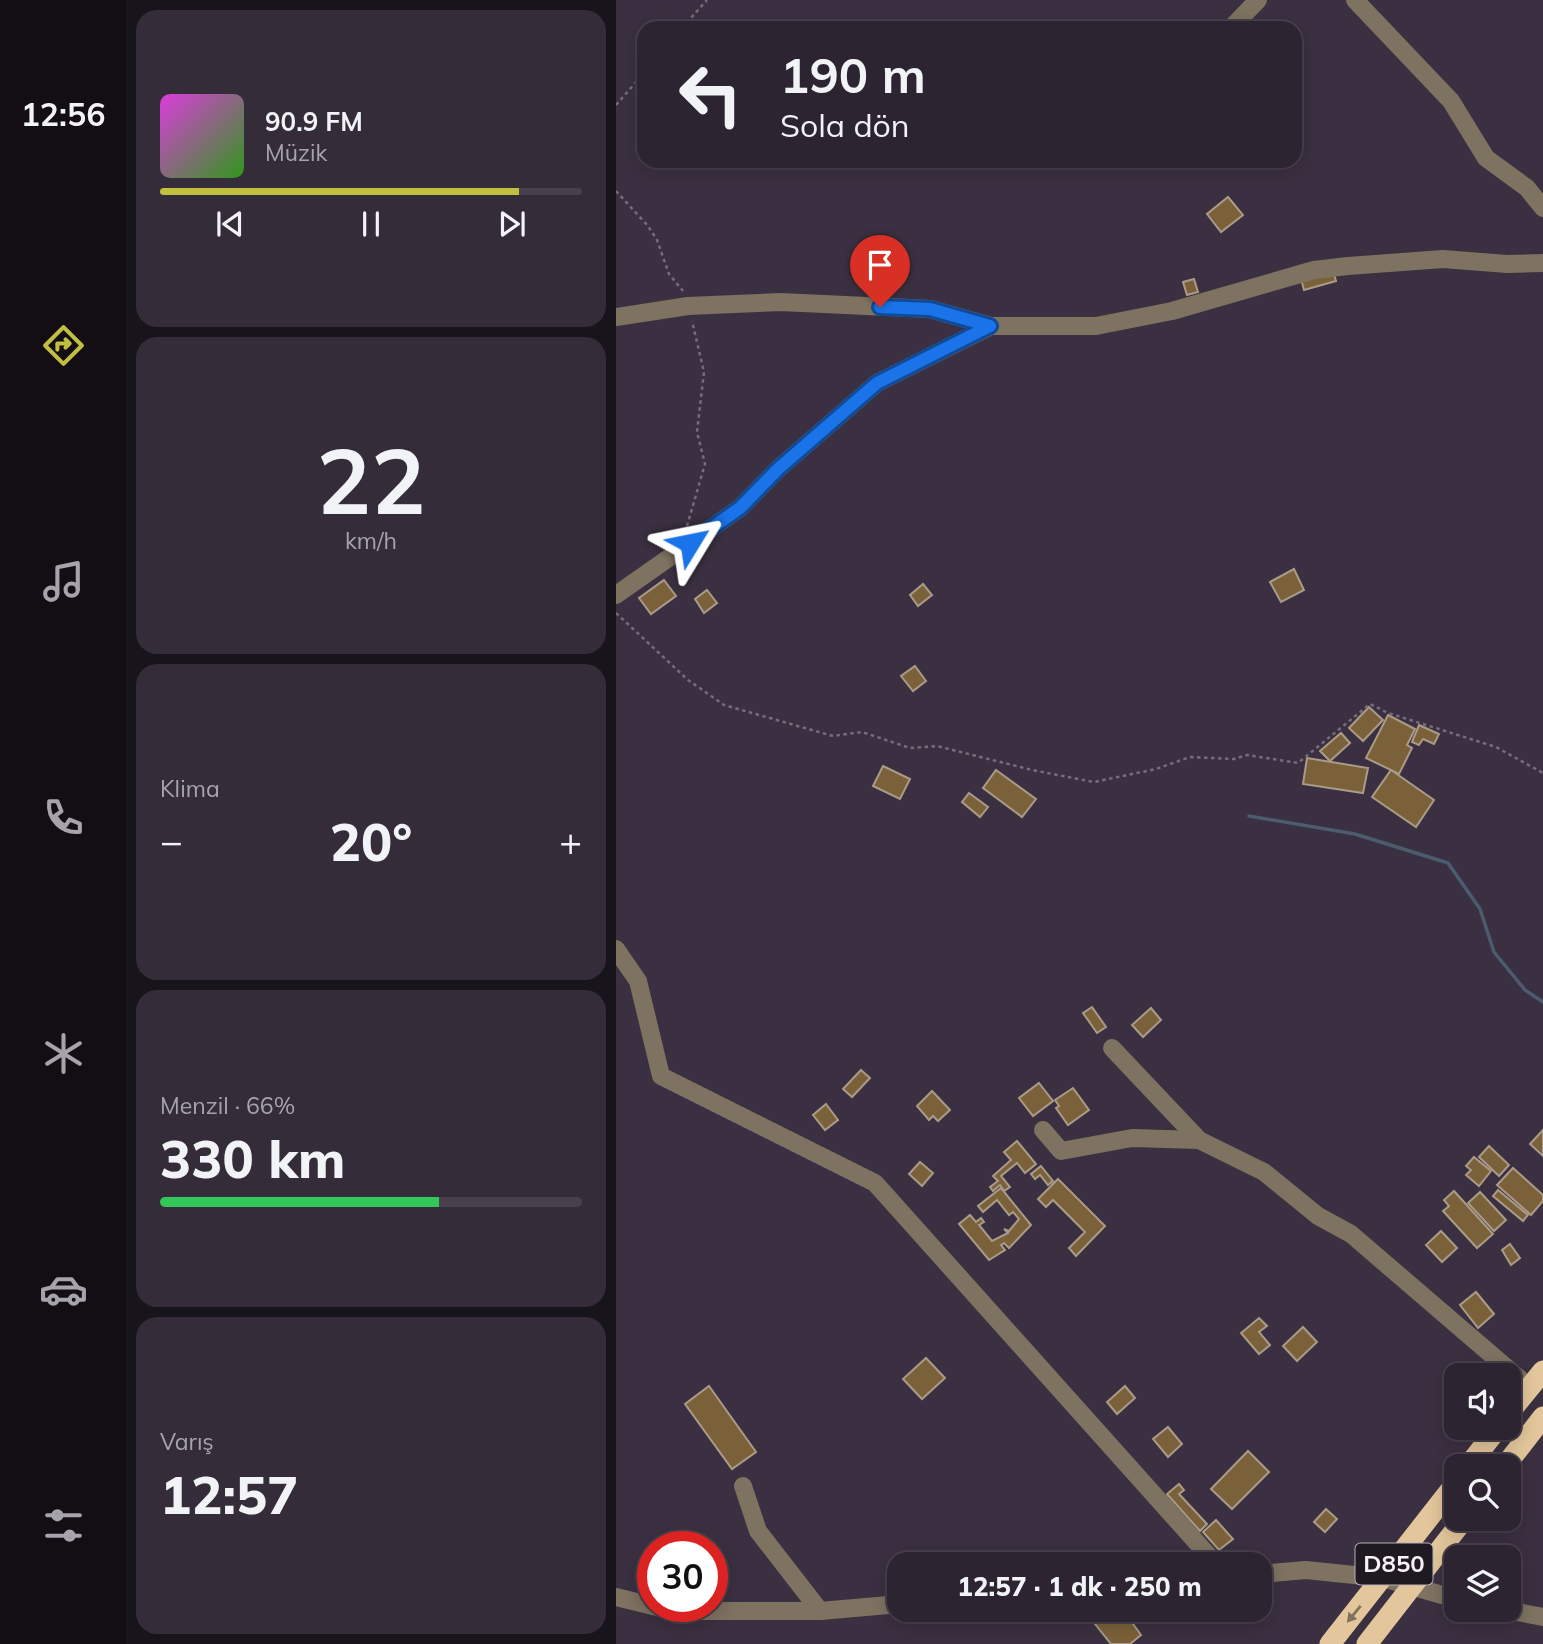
<!DOCTYPE html>
<html lang="tr">
<head>
<meta charset="utf-8">
<style>
	:root { --surface:#2c2431; --page:#342c39; --text:#f1f3f6; --muted:#a6a4ab; --line:#48414d; --accent:#c1be40 }
	body { margin:0; font-family:Mulish,sans-serif; background:var(--page); color:var(--text); height:100vh; display:flex; flex-direction:column; font-size:26px; white-space:nowrap }
	* { box-sizing:border-box; margin:0 }
	p { font-size:23px; color:var(--muted) }
	.icon { flex:none; width:38px; height:38px; fill:none; stroke:currentColor; stroke-width:2; stroke-linecap:round; stroke-linejoin:round }
	.map { position:relative; flex:1; overflow:hidden }
	.panel { display:flex; flex-direction:column; gap:10px; padding:10px; background:#18141b; width:490px }
	.panel>* { flex:none }
	.banner { position:absolute; left:21px; top:21px; width:665px; height:147px; border-radius:21px; box-shadow:0 4px 18px #0003,0 0 0 2px var(--line); background:#2c2431; color:var(--text); overflow:hidden }
	.tools { position:absolute; left:828px; top:1363px; display:grid; gap:14px }
	.tools a { display:grid; place-items:center; width:77px; height:77px; border-radius:14px; background:var(--surface); box-shadow:0 4px 18px #0003,0 0 0 2px var(--line); font-size:35px }
	.speed { position:absolute; left:21px; top:1531px; display:flex; gap:14px; font-size:35px; font-weight:700; text-align:center }
	.speed>* { display:grid; place-content:center; width:91px; height:91px; border-radius:50%; background:var(--surface); box-shadow:0 4px 18px #0003,0 0 0 2px var(--line); line-height:1 }
	.speed .limit { border:10px solid #d22; background:#fff; color:#111 }
	.pin { position:absolute; display:grid; place-items:center; width:60px; height:60px; color:#fff; margin:-72px -30px; border-radius:50% 50% 50% 0; rotate:-45deg; box-shadow:0 0 7px #0007 }
	.pin .icon { rotate:45deg }
	.me { position:absolute; width:77px; margin:-38px; rotate:55deg; stroke-linejoin:round; filter:drop-shadow(0 0 5px #0008) }
	.turn { display:flex; align-items:center; gap:24px; height:147px; padding:0 28px; font-size:32px }
	.turn .icon { width:91px; height:91px; stroke-width:2.5 }
	.turn b { display:block; font-size:49px; line-height:60px }
	.big { font-size:52px; font-weight:800; line-height:1.1 }
	.panel .card { flex:1; display:flex; flex-direction:column; justify-content:center; gap:10px; min-width:0; padding:0 24px; border-radius:21px; background:var(--page) }
	.panel .dial { align-items:center; gap:0 }
	.dial b { font-size:91px; line-height:1 }
	.song { display:flex; align-items:center; gap:21px }
	.cover { width:84px; height:84px; border-radius:10px; background:linear-gradient(135deg,hsl(300 70% 55%),hsl(110 70% 35%)) }
	.played { height:7px; border-radius:4px; background:linear-gradient(90deg,var(--accent) 85%,var(--line) 85%) }
	.keys { display:flex; justify-content:space-around; direction:ltr }
	.heat { display:flex; justify-content:space-between; align-items:center; font-size:38px; direction:ltr }
	.charge { height:10px; border-radius:5px; background:linear-gradient(90deg,#34c759 66%,var(--line) 0) }
	.trip { position:absolute; left:271px; top:1552px; width:385px; height:70px; border-radius:21px; background:var(--surface); box-shadow:0 4px 18px #0003,0 0 0 2px var(--line); font-weight:800; line-height:70px; text-align:center }
	main { display:flex; flex:1; min-height:0 }
	.tabs { display:flex; flex-direction:column; width:126px; justify-content:space-around; align-items:center; background:#120e14; color:var(--muted) }
	.tabs .icon { width:49px; height:49px }
	.tabs .current { color:var(--accent) }
	.tabs b { font-size:32px; color:var(--text) }
	.map>svg:first-child { display:block }
	.lines { fill:none; stroke-linecap:round; stroke-linejoin:round }
	.stream { stroke:#4a5c6d; stroke-width:3.5 }
	.building { fill:#7b6139; stroke:#a99b87; stroke-width:2 }
	.path { stroke:#766c7b; stroke-width:2.5; stroke-dasharray:3.5 3.5; stroke-linecap:butt }
	.minor { stroke:#7e7261; stroke-width:18 }
	.highway { stroke:#e3c69b; stroke-width:21 }
	.oneway { fill:#81705e }
	.route-casing { stroke:#114b97; stroke-width:18 }
	.route { stroke:#1a73e8; stroke-width:12 }
	.labels { text-anchor:middle; stroke-width:7; stroke-linejoin:round; paint-order:stroke }
	.shield { fill:#1f1a22; stroke:#b7b0ba; stroke-width:2 }
	.shield-label { font-size:24px; font-weight:bold; fill:#f8f1fb }
</style>
</head>
<body>
<main>
<nav class="tabs">
<b>12:56</b>
<svg class="icon current" aria-label="directions" viewBox="0 0 24 24"><path d="M12 3l9 9-9 9-9-9zM9 14v-3h6M13 9l2 2-2 2"/></svg>
<svg class="icon" aria-label="music" viewBox="0 0 24 24"><path d="M9 18V5l10-2v13"/><circle cx="6" cy="18" r="3"/><circle cx="16" cy="16" r="3"/></svg>
<svg class="icon" aria-label="phone" viewBox="0 0 24 24"><path d="M5 4h4l2 5-3 2q2 4 5 5l2-3 5 2v4C11 20 4 13 5 4z"/></svg>
<svg class="icon" aria-label="climate" viewBox="0 0 24 24"><path d="M12 3v18M4 7l16 10M4 17L20 7"/></svg>
<svg class="icon" aria-label="car" viewBox="0 0 24 24"><path d="M5 17H2v-5l4-1 3-4h7l3 4 3 1v5h-3M9 17h6M6 11h13"/><circle cx="7" cy="17" r="2"/><circle cx="17" cy="17" r="2"/></svg>
<svg class="icon" aria-label="filters" viewBox="0 0 24 24"><path d="M4 7h16M4 17h16"/><circle cx="9" cy="7" r="2"/><circle cx="15" cy="17" r="2"/></svg>
</nav>
<section class="panel">
<div class="card">
<div class="song"><i class="cover"></i><div><b>90.9 FM</b><p>Müzik</p></div></div>
<div class="played"></div>
<div class="keys"><svg class="icon" aria-label="previous" viewBox="0 0 24 24"><path d="M18 5L8 12l10 7zM5 5v14"/></svg><svg class="icon" aria-label="pause" viewBox="0 0 24 24"><path d="M8 5v14M16 5v14"/></svg><svg class="icon" aria-label="next" viewBox="0 0 24 24"><path d="M6 5l10 7-10 7zM19 5v14"/></svg></div>
</div>
<div class="card dial"><b>22</b><p>km/h</p></div>
<div class="card"><p>Klima</p>
<div class="heat"><a>−</a><b class="big">20°</b><a>+</a></div>
</div>
<div class="card"><p>Menzil · 66%</p><b class="big">330 km</b><div class="charge"></div></div>
<div class="card"><p>Varış</p><b class="big">12:57</b></div>
</section>
<div class="map">
<svg width="927" height="1644" viewBox="0 0 927 1644">
	<rect width="100%" height="100%" fill="#3b3041"/>
	<g class="lines">
		<polyline class="stream" points="633,816 739,834 832,863 864,909 878,952 909,990 927,1002"/>
	</g>
	<g class="building">
		<polygon points="612,197 627,215 605,232 591,214"/>
		<polygon points="717,270 720,281 688,290 685,279"/>
		<polygon points="578,279 582,292 571,295 567,282"/>
		<polygon points="678,569 688,590 665,602 654,582"/>
		<polygon points="48,580 60,596 35,614 23,598"/>
		<polygon points="307,584 316,595 302,606 294,595"/>
		<polygon points="91,590 101,603 88,613 79,599"/>
		<polygon points="299,666 310,681 297,691 285,676"/>
		<polygon points="753,707 767,720 747,741 733,728"/>
		<polygon points="772,715 799,729 791,745 796,748 783,774 750,758"/>
		<polygon points="803,725 823,734 818,744 807,739 803,745 796,742"/>
		<polygon points="725,733 734,743 714,761 704,751"/>
		<polygon points="691,758 752,768 747,793 687,784"/>
		<polygon points="267,766 294,779 284,799 257,786"/>
		<polygon points="380,770 420,799 406,817 367,788"/>
		<polygon points="775,770 818,800 800,827 756,797"/>
		<polygon points="353,793 372,807 364,817 346,802"/>
		<polygon points="476,1007 490,1027 481,1033 467,1013"/>
		<polygon points="535,1008 545,1020 527,1037 516,1025"/>
		<polygon points="245,1070 254,1078 236,1097 227,1089"/>
		<polygon points="423,1083 437,1101 417,1116 403,1098"/>
		<polygon points="457,1088 473,1110 452,1125 440,1108 443,1106 439,1100"/>
		<polygon points="316,1091 334,1110 322,1121 317,1116 313,1120 301,1106"/>
		<polygon points="210,1104 222,1120 209,1130 197,1115"/>
		<polygon points="927,1130 927,1156 914,1144"/>
		<polygon points="401,1141 420,1164 409,1173 401,1163 385,1176 394,1187 388,1191 384,1185 377,1191 374,1187 382,1181 377,1176 395,1160 388,1152"/>
		<polygon points="873,1146 893,1165 883,1176 863,1157"/>
		<polygon points="858,1157 875,1171 863,1186 850,1175 855,1170 850,1166"/>
		<polygon points="304,1162 317,1173 306,1186 293,1174"/>
		<polygon points="425,1166 437,1181 432,1185 424,1175 419,1179 415,1174"/>
		<polygon points="897,1168 927,1195 927,1201 915,1215 881,1185"/>
		<polygon points="442,1179 489,1226 460,1256 453,1248 469,1232 437,1200 430,1207 422,1199"/>
		<polygon points="385,1188 415,1225 393,1248 388,1243 385,1245 389,1250 373,1260 343,1224 354,1215 360,1222 365,1218 368,1222 363,1225 376,1241 392,1233 388,1229 393,1231 403,1219 397,1212 393,1215 381,1200 367,1212 362,1206"/>
		<polygon points="882,1190 912,1215 907,1221 877,1196"/>
		<polygon points="838,1191 877,1234 861,1248 827,1211 833,1206 828,1200"/>
		<polygon points="864,1192 890,1220 878,1231 852,1203"/>
		<polygon points="825,1231 841,1248 826,1262 810,1245"/>
		<polygon points="894,1244 904,1258 895,1265 886,1250"/>
		<polygon points="860,1292 878,1314 862,1328 844,1305"/>
		<polygon points="643,1318 651,1326 643,1332 654,1345 643,1354 625,1333"/>
		<polygon points="687,1327 701,1342 681,1361 667,1346"/>
		<polygon points="310,1358 329,1378 306,1399 287,1379"/>
		<polygon points="93,1386 140,1452 116,1469 69,1404"/>
		<polygon points="509,1386 519,1398 501,1414 491,1402"/>
		<polygon points="552,1427 566,1444 552,1457 537,1439"/>
		<polygon points="632,1451 653,1472 616,1509 595,1489"/>
		<polygon points="563,1484 568,1490 563,1494 591,1524 584,1531 551,1494"/>
		<polygon points="710,1509 721,1519 709,1532 698,1522"/>
		<polygon points="600,1520 617,1539 603,1550 587,1532"/>
		<polygon points="497,1610 507,1610 525,1635 514,1644 495,1644 479,1624"/>
	</g>
	<g class="lines">
		<g class="path">
			<polyline points="66,28 91,0"/>
			<polyline points="0,105 28,73"/>
			<polyline points="0,191 32,226 41,240 53,274 67,291"/>
			<polyline points="71,526 89,464 81,432 88,372 76,321"/>
			<polyline points="0,613 72,680 108,705 217,736 246,732 294,748 321,746 416,770 478,782 540,769 574,757 618,759 631,755 682,763 754,704 772,713 880,747 927,773"/>
		</g>
		<g class="minor">
			<polyline points="739,0 835,101 870,158 911,188 927,208"/>
			<polyline points="615,28 642,0"/>
			<polyline points="0,317 72,306 165,302 314,309 375,326"/>
			<polyline points="0,595 124,508 162,469 261,383 375,326 480,326 556,311 698,270 732,266 827,259 891,264 927,263"/>
			<polyline points="0,949 22,981 45,1076 259,1183 600,1564"/>
			<polyline points="496,1048 583,1140 648,1172 702,1216 735,1234 913,1387"/>
			<polyline points="427,1130 445,1151 516,1138 583,1140"/>
			<polyline points="127,1486 142,1531 204,1611"/>
			<polyline points="644,1574 690,1570 767,1578 840,1599"/>
			<polyline points="0,1597 37,1606"/>
			<polyline points="38,1606 55,1611 204,1611 284,1604"/>
			<polyline points="891,1610 927,1617"/>
		</g>
		<g class="highway">
			<polyline points="892,1414 927,1371"/>
			<polyline points="852,1466 882,1428"/>
			<polyline points="889,1466 927,1417"/>
			<polyline points="714,1644 840,1483"/>
			<polyline points="751,1644 848,1519"/>
		</g>
	</g>
	<defs><path id="oneway-solid" d="M-6-.8H1V-3.2L6.5 0L1 3.2V.8H-6Z" transform="scale(1.75)"/></defs>
	<use class="oneway" href="#oneway-solid" transform="translate(738 1614) rotate(129)"/>
	<g class="lines">
		<defs>
			<polyline id="route" points="74,543 124,508 162,469 261,383 374,326 314,309 264,307"/>
		</defs>
		<use href="#route" class="route-casing"/>
		<use href="#route" class="route"/>
	</g>
	<g class="labels">
		<rect class="shield" x="739.5" y="1543.5" width="77" height="41" rx="5"/>
		<g class="shield-label">
			<text x="778" y="1572">D850</text>
		</g>
	</g>
</svg>
<div class="tools">
<a><svg class="icon" aria-label="sound" viewBox="0 0 24 24"><path d="M4 9h4l5-4v14l-5-4H4zM17 9q2 3 0 6"/></svg></a>
<a><svg class="icon" aria-label="search" viewBox="0 0 24 24"><circle cx="10" cy="10" r="6"/><path d="M15 15l6 6"/></svg></a>
<a><svg class="icon" aria-label="layers" viewBox="0 0 24 24"><path d="M12 4l9 5-9 5-9-5zM3 14l9 5 9-5"/></svg></a>
</div>
<div class="speed"><div class="limit">30</div></div>
<div class="pin" style="left:264px;top:307px;background:#d93025"><svg class="icon" aria-label="arrive" viewBox="0 0 24 24"><path d="M6 21V4h12l-3 4 3 4H6"/></svg></div>
<svg class="me" style="left:74px;top:543px" viewBox="-20 -20 40 40"><path d="M0-17L14 15 0 8-14 15z" fill="#1a73e8" stroke="#fff" stroke-width="4"/></svg>
<div class="trip">12:57 · 1 dk · 250 m</div>
<div class="banner">
<div class="turn"><svg class="icon" aria-label="left" viewBox="0 0 24 24"><path d="M17 20v-9H6M10 6l-5 5 5 5"/></svg><div><b>190 m</b>Sola dön</div></div>
</div>
</div>
</main>
</body>
</html>
